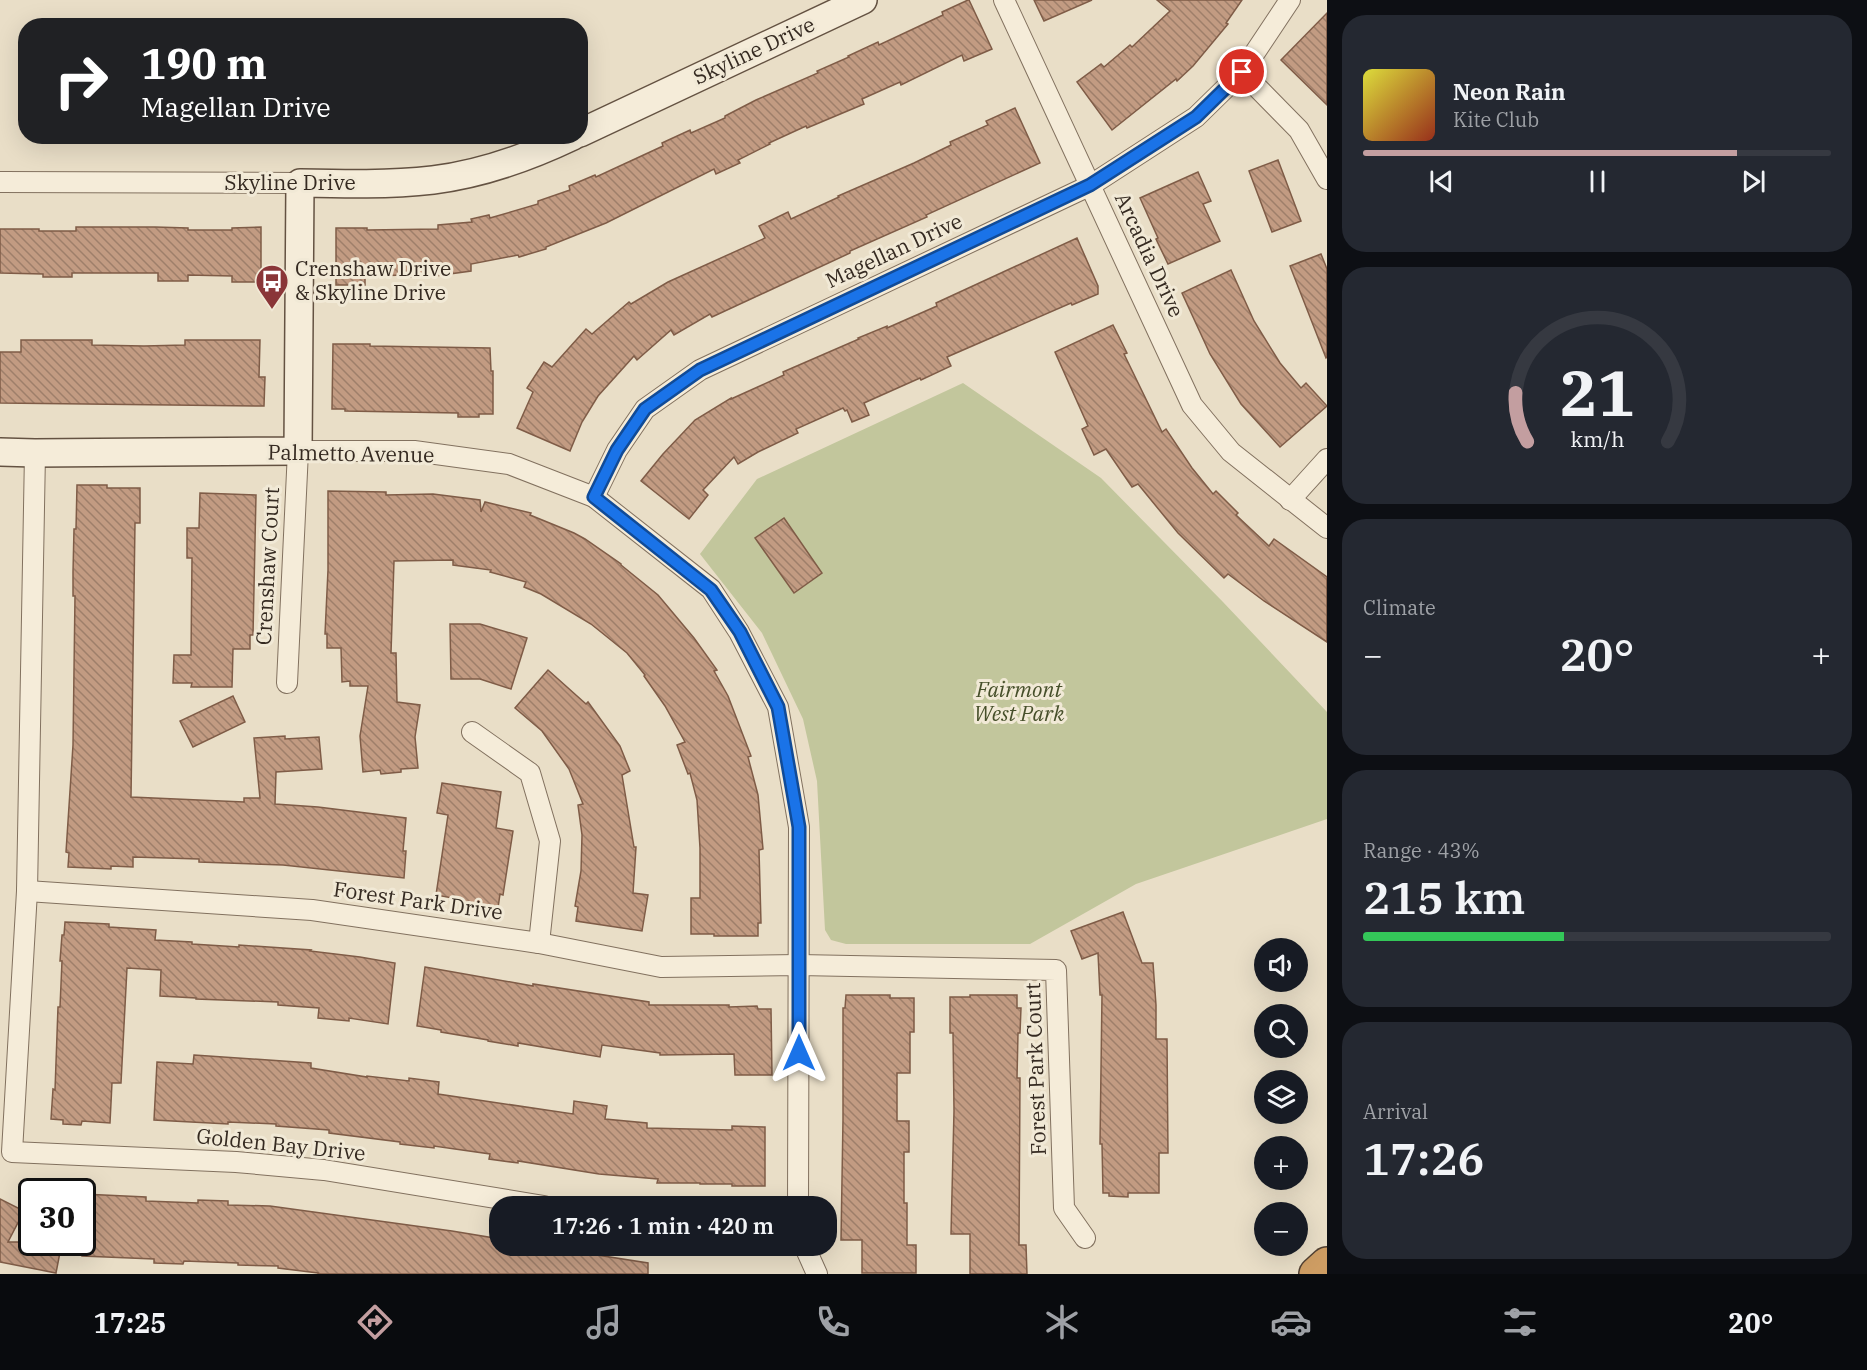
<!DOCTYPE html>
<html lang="en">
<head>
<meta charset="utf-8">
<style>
	:root { --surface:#171b24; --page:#242831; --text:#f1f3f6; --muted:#9ea1a6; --line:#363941; --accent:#c39ea0 }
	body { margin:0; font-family:"IBM Plex Serif",serif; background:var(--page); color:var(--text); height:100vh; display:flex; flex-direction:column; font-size:22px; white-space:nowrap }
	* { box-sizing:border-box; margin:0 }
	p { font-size:20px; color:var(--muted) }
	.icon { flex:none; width:33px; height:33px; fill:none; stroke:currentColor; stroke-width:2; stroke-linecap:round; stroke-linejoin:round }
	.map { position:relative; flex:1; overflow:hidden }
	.sheet { display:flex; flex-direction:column; gap:15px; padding:15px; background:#0d0f14; width:540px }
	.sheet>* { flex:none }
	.banner { position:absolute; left:18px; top:18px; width:570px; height:126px; border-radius:24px; box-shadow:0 6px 24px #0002; background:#202124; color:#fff; overflow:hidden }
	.tools { position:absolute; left:1254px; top:938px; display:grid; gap:12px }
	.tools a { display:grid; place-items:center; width:54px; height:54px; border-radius:50%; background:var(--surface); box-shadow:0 6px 24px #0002; font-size:30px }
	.speed { position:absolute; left:18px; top:1178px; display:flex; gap:12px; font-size:30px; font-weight:700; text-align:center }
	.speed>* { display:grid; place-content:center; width:78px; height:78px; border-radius:50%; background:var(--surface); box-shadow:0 6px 24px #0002; line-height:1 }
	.speed .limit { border:3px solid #111; border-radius:9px; background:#fff; color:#111 }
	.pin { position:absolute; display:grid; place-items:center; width:51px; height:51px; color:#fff; margin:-26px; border:3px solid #fff; border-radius:50%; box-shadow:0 2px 6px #0007 }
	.me { position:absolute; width:66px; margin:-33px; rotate:0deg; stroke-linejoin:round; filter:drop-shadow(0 0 4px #0008) }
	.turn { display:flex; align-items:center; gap:21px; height:126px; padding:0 24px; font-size:27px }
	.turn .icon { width:78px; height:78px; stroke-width:2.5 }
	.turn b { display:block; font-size:42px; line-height:51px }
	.big { font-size:45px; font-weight:600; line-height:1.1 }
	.sheet .widget { flex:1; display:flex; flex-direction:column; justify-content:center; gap:9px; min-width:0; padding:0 21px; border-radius:24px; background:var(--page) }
	.sheet .dial { align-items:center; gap:0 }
	.dial svg { height:156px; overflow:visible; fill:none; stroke:var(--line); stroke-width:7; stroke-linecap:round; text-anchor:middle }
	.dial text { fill:var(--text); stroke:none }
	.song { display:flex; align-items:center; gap:18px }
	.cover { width:72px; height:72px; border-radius:9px; background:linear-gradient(135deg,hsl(60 70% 55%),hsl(10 70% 35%)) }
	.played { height:6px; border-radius:3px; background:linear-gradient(90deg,var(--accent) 80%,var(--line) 80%) }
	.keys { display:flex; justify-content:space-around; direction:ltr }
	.heat { display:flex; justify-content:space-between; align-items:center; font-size:33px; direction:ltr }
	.charge { height:9px; border-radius:4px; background:linear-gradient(90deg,#34c759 43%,var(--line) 0) }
	.trip { position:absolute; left:489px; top:1196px; width:348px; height:60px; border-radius:24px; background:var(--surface); box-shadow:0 6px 24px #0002; font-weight:600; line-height:60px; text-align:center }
	.menu { display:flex; height:96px; justify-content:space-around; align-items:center; background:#090b0e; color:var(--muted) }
	.menu .icon { width:42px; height:42px }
	.menu .current { color:var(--accent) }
	.menu b { font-size:27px; color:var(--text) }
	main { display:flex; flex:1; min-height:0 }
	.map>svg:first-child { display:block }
	.green { fill:#c2c69c }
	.building { fill:url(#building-back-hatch); stroke:#7f5c47; stroke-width:1.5 }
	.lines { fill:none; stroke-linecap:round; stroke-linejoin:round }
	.street-casing { stroke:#82715f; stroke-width:22 }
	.secondary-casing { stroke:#645242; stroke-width:30 }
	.highway-casing { stroke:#514032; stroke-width:36 }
	.street { stroke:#f5ecd9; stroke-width:20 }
	.secondary { stroke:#f5ecd9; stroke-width:27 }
	.highway { stroke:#ce9d63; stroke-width:33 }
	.route-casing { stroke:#114b97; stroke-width:15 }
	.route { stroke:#1a73e8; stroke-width:10 }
	.labels { text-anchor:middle; stroke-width:6; stroke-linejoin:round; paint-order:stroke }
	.street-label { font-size:21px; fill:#352a21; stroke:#f1e9d6 }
	.poi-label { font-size:21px; fill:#352a21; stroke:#f1e9d6; text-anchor:start }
	.park-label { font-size:21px; font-style:italic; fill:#464f2a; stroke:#f1e9d6 }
</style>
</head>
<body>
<main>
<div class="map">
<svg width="1327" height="1274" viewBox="0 0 1327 1274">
	<defs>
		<pattern id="building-back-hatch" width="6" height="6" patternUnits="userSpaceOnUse" patternTransform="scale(1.5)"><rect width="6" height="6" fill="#c29b82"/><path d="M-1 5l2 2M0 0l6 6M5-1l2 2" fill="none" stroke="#9e7f6a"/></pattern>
	</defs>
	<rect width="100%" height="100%" fill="#e9dec7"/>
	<polygon class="green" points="963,383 1101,478 1223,602 1327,712 1327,819 1136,884 1030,944 846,944 831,940 825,930 817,781 803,719 762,633 700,554 757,479"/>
	<g class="building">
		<polygon points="968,0 969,0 992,49 964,61 962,55 901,85 900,82 862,99 864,104 807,128 806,126 769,143 770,144 738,160 740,163 716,174 714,169 606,223 546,247 546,249 519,257 518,255 471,264 471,271 435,276 408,277 407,275 365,276 365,285 336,285 336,228 367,228 367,230 438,229 438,225 472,222 471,219 489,215 490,218 538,204 538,201 570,190 569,186 595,175 596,177 663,146 662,143 690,130 691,133 725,118 725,116 756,100 818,73 817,71 849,57 848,56 878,42 879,45 943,15 942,12"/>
		<polygon points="1034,0 1092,0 1044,21"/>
		<polygon points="1157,0 1242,0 1226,23 1228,24 1193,66 1177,81 1176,79 1112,130 1077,82 1101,64 1104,67 1130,45 1132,47 1170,11"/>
		<polygon points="1327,13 1327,105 1281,60"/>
		<polygon points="1015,108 1040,163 926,215 927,217 850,251 850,253 712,317 710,314 674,335 671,330 637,360 634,356 598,396 582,422 570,451 517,428 533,392 527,388 544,362 552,367 586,329 592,334 629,302 631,304 668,282 765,238 759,226 788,212 791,219 839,197 838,196 914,163 951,145 950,142 988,125 986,121"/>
		<polygon points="1278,160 1301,221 1272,232 1249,171"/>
		<polygon points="1198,172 1211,201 1203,204 1220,241 1168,264 1156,239 1158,238 1140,198"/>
		<polygon points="76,227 155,227 188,228 188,230 232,230 232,228 261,227 261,282 232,282 232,276 188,275 188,281 158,281 158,273 72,273 72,277 43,277 43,274 0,273 0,229 39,229 39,231 76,231"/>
		<polygon points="1077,238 1098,286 1098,294 1072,305 1071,303 947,357 951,366 921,380 920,378 864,403 869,415 852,422 847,410 845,411 843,408 796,429 798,433 758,452 738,464 734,457 703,490 708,495 689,519 641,481 663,454 695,420 731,398 731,399 784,375 783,372 859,339 858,338 887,326 887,328 937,306 936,303"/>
		<polygon points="1321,254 1327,269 1327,357 1326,358 1290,266"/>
		<polygon points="1231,270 1254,321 1280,363 1301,388 1306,383 1327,406 1280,447 1241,404 1210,354 1182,293"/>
		<polygon points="1113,325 1127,353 1124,354 1162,432 1166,429 1192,468 1213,494 1216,491 1238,513 1236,515 1269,546 1274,539 1327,577 1327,642 1264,601 1228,574 1224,578 1178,533 1138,484 1132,487 1106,449 1094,455 1082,429 1088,426 1055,352"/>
		<polygon points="21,340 92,340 92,345 144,346 185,345 185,340 260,340 259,377 265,377 264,406 0,403 0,352 21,352"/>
		<polygon points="333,344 370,344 370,346 490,348 491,371 493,371 493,414 479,414 479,417 458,417 458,413 345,411 345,409 332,409"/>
		<polygon points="77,485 107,485 107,488 140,488 140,523 135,523 131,797 244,802 244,798 260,798 254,738 285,736 285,739 319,737 322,769 276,772 275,804 318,807 406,818 403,851 406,851 404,878 283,865 199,862 199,859 133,857 133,867 111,866 111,869 68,867 69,853 66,852 73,745 75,596 73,596 73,572 74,529 76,529"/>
		<polygon points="328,491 386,492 386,495 433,494 480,500 481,512 485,502 531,513 530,515 574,533 585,539 621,564 621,565 658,595 694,638 717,670 714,671 728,696 751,756 748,757 758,795 763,849 759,850 761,923 758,923 758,936 714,936 714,934 691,934 691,898 700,898 700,848 697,800 690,773 688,774 677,745 685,742 665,706 644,676 645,675 627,653 591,624 541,594 524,587 526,582 490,572 491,570 453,565 453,560 394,561 391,653 396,653 397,702 420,705 415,737 418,768 401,769 401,772 381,774 380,770 363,772 360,736 368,686 350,686 350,681 342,682 341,648 327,648 327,634 325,634 328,570"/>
		<polygon points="200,493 256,495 253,635 250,635 250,649 233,649 232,687 191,687 192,683 173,683 174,655 191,655 192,558 187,558 187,528 199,528"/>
		<polygon points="784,518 822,573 794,593 755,538"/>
		<polygon points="450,624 480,624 527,638 511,689 480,679 451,679"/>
		<polygon points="548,670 586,704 588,702 620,746 630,771 622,775 634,847 636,847 633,893 648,895 642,931 576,921 578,907 575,906 581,871 582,835 578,805 583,804 569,769 542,731 515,708"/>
		<polygon points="233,696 245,722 193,747 180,721"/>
		<polygon points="442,783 501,792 496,828 513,831 503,895 500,894 498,908 457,901 458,899 436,895 448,815 437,813"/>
		<polygon points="1123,912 1142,963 1153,963 1156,1005 1156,1039 1167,1039 1168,1153 1159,1153 1159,1193 1128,1193 1128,1197 1109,1196 1109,1193 1103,1193 1102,1144 1100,1144 1102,995 1100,995 1098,953 1082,959 1071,931"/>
		<polygon points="65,922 109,924 109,927 156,930 155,940 192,942 192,944 239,947 239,945 311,950 310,951 360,957 395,963 388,1024 349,1018 349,1021 318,1018 319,1008 278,1005 278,1002 196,999 196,998 160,996 161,970 127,968 121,1083 112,1083 110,1123 82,1121 81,1125 63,1124 63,1120 51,1119 53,1089 55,1090 58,1007 60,1007 62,961 60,961 62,935 64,935"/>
		<polygon points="425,967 533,986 533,984 649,1002 649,1005 729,1005 729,1007 757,1006 758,1009 771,1009 772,1075 735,1075 734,1054 660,1055 660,1053 602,1045 600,1057 518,1043 518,1046 488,1041 488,1040 441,1032 441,1030 417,1026"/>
		<polygon points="846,995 890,995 890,998 914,998 914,1032 910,1032 910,1073 897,1073 897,1121 909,1121 909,1152 904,1152 904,1203 907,1203 907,1245 916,1245 916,1273 862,1273 862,1240 841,1240 843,1119 843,1008 845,1008"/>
		<polygon points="970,995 1017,995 1017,1008 1021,1008 1020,1033 1018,1033 1017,1078 1020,1078 1019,1245 1026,1245 1027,1274 970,1274 970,1234 951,1234 954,1111 953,1033 950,1033 950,997 970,997"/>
		<polygon points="194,1055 311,1063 311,1068 367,1077 367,1076 409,1081 409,1078 439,1082 438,1094 573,1114 574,1101 607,1106 605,1119 647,1123 647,1128 732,1130 732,1126 765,1127 765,1186 732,1186 732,1184 700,1184 700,1183 657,1183 658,1179 599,1174 518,1161 518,1163 489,1159 490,1154 434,1146 434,1148 400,1144 400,1142 329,1133 329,1130 276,1126 276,1124 228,1122 228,1124 154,1120 157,1062 193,1064"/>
		<polygon points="82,1194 146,1197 146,1201 198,1203 198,1200 228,1201 228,1205 270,1206 452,1231 500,1239 500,1245 533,1245 648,1263 648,1274 318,1274 318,1273 278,1268 278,1266 238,1265 238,1263 184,1261 183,1264 154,1263 154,1259 82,1256"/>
		<polygon points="0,1199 24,1211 8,1242 62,1242 56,1273 0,1262"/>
	</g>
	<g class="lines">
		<defs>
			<g id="street">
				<polyline points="1004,0 1192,405 1231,452 1327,528"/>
				<polyline points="1242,72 1299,130 1327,179"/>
				<polyline points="0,182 300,183"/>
				<polyline points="35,453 27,891 12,1152 236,1162 324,1170 544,1206"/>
				<polyline points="594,497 617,450 645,409 700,370 1091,185 1196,117 1242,72 1290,0"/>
				<polyline points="1290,500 1327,459"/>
				<polyline points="287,683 298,451 414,451 509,464 594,497 711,589 739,632 778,707 799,827 798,1206"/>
				<polyline points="472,732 530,773 550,841 539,943"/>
				<polyline points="27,891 312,910 539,943 661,967 799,965 1056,970 1064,1208 1085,1238"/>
				<polyline points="804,1245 817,1274"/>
			</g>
			<g id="secondary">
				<polyline points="580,133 863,0"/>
				<path d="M0 452 35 453 298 451 300 183C344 184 389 185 433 180 482 174 529 157 573 136"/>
			</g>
			<polyline id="highway" points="1316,1274 1327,1264"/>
		</defs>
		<use href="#street" class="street-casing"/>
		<use href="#secondary" class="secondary-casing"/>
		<use href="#highway" class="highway-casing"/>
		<use href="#street" class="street"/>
		<use href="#secondary" class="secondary"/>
		<use href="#highway" class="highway"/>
	</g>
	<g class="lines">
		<defs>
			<polyline id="route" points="799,1053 799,827 778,707 740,632 711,590 594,497 617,450 645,409 700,370 1090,185 1196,117 1242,72"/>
		</defs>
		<use href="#route" class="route-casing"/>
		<use href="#route" class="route"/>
	</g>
	<defs>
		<symbol id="bus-pin" viewBox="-11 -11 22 30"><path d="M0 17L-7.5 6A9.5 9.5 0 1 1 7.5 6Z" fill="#8a3638" stroke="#f1e9d6"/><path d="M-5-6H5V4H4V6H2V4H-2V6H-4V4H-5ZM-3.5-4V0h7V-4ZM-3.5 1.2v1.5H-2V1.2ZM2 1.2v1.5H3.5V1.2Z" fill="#fff"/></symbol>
	</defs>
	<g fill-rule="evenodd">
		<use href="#bus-pin" x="253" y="262" width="38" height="52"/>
	</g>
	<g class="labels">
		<g class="street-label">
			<text transform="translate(754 51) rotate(-25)" y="7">Skyline Drive</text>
			<text x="290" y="190">Skyline Drive</text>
			<text transform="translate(894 251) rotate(-25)" y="7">Magellan Drive</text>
			<text transform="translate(1149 255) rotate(65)" y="7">Arcadia Drive</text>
			<text transform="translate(351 454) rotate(1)" y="7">Palmetto Avenue</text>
			<text transform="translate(268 566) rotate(-87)" y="7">Crenshaw Court</text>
			<text transform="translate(418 901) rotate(8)" y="7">Forest Park Drive</text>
			<text transform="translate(1036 1069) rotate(-92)" y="7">Forest Park Court</text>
			<text transform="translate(281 1145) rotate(6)" y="7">Golden Bay Drive</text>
		</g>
		<g class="poi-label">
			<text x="295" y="276">Crenshaw Drive<tspan x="295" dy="24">&amp; Skyline Drive</tspan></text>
		</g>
		<g class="park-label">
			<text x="1019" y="697">Fairmont<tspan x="1019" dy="24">West Park</tspan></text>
		</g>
	</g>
</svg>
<div class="tools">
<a><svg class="icon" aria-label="sound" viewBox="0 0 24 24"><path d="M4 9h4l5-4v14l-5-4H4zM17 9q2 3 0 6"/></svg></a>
<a><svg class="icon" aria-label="search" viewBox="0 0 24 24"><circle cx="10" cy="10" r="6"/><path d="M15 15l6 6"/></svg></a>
<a><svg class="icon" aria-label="layers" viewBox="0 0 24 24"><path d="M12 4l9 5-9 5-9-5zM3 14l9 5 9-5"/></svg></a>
<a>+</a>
<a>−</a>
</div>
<div class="speed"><div class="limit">30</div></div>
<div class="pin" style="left:1242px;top:72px;background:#d93025"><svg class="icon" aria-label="arrive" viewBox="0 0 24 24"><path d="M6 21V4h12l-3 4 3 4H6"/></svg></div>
<svg class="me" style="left:799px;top:1053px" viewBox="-20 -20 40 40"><path d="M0-17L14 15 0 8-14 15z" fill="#1a73e8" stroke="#fff" stroke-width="4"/></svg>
<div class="trip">17:26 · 1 min · 420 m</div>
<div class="banner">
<div class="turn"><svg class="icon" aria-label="right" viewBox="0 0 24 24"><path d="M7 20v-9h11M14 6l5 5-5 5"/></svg><div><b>190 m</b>Magellan Drive</div></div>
</div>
</div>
<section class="sheet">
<div class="widget">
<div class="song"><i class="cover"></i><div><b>Neon Rain</b><p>Kite Club</p></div></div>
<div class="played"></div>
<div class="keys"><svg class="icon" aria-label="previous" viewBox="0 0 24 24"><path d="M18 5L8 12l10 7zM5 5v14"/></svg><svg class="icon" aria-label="pause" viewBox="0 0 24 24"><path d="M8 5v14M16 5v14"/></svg><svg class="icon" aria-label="next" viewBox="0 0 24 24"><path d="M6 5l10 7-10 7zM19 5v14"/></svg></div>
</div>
<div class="widget dial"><svg viewBox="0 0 100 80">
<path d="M14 69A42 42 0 1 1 86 69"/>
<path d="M14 69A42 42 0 0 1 8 44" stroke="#c39ea0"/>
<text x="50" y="56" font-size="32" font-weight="700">21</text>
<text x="50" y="72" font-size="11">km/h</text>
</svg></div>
<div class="widget"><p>Climate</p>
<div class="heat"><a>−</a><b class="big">20°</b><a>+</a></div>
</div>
<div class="widget"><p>Range · 43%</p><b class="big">215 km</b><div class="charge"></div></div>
<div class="widget"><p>Arrival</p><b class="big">17:26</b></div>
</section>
</main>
<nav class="menu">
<b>17:25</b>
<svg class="icon current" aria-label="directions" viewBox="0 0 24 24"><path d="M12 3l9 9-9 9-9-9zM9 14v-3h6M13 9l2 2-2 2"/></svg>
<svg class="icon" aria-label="music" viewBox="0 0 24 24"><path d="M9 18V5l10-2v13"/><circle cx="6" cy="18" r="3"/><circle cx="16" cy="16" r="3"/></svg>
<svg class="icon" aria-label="phone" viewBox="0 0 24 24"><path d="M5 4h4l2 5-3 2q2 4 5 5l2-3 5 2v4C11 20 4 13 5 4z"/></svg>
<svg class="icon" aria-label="climate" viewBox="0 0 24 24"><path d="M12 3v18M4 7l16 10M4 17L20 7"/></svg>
<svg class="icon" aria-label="car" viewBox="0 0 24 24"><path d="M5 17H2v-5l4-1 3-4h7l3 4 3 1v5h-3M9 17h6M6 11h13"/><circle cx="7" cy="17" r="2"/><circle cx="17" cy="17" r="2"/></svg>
<svg class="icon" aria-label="filters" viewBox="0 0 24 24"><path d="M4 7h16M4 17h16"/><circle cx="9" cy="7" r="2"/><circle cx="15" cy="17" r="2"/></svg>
<b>20°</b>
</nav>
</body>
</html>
